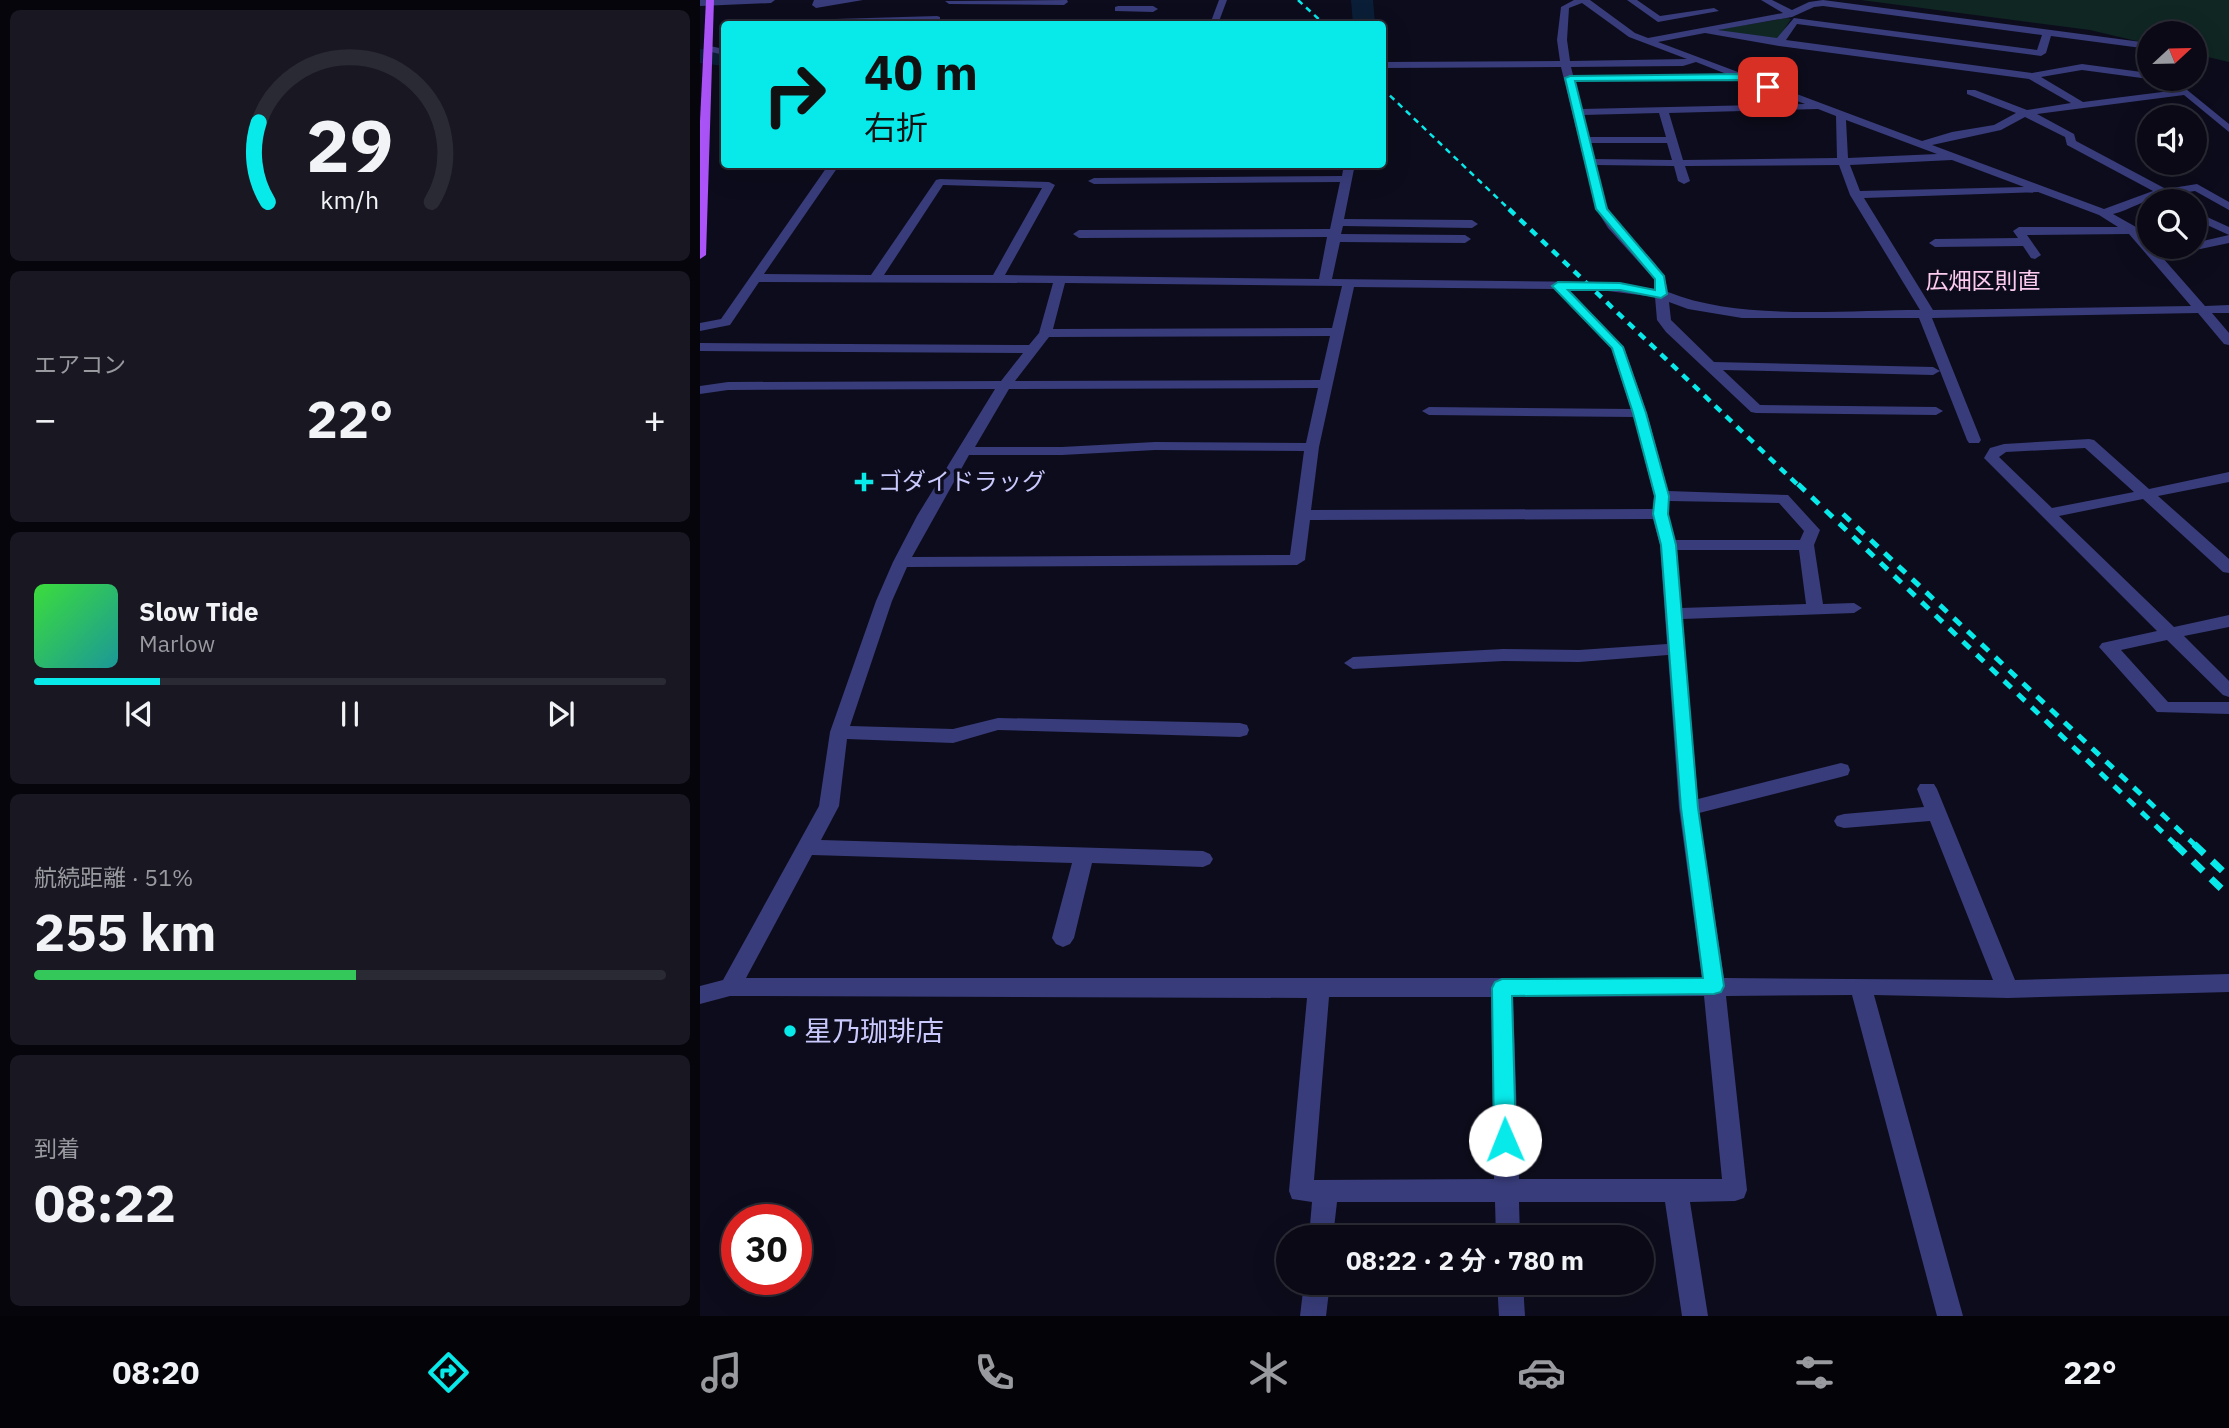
<!DOCTYPE html>
<html lang="ja">
<head>
<meta charset="utf-8">
<style>
	:root { --surface:#0a0915; --page:#181722; --text:#f1f3f6; --muted:#999aa0; --line:#2a2a34; --accent:#08e9ea }
	body { margin:0; font-family:"IBM Plex Sans","Noto Sans JP",sans-serif; background:var(--page); color:var(--text); height:100vh; display:flex; flex-direction:column; font-size:26px; white-space:nowrap }
	* { box-sizing:border-box; margin:0 }
	p { font-size:23px; color:var(--muted) }
	.icon { flex:none; width:38px; height:38px; fill:none; stroke:currentColor; stroke-width:2; stroke-linecap:round; stroke-linejoin:round }
	.map { position:relative; flex:1; overflow:hidden }
	.drawer { display:flex; flex-direction:column; gap:10px; padding:10px; background:#06050c; width:700px }
	.drawer>* { flex:none }
	.hud { position:absolute; left:21px; top:21px; width:665px; height:147px; border-radius:7px; box-shadow:0 7px 28px #0002,0 0 0 2px var(--line); background:#08e9ea; color:#111; overflow:hidden }
	.needle { width:46px; rotate:68deg }
	.fabs { position:absolute; left:1437px; top:21px; display:grid; gap:14px }
	.fabs a { display:grid; place-items:center; width:70px; height:70px; border-radius:50%; background:var(--surface); box-shadow:0 7px 28px #0002,0 0 0 2px var(--line); font-size:35px }
	.speed { position:absolute; left:21px; top:1204px; display:flex; gap:14px; font-size:35px; font-weight:700; text-align:center }
	.speed>* { display:grid; place-content:center; width:91px; height:91px; border-radius:50%; background:var(--surface); box-shadow:0 7px 28px #0002,0 0 0 2px var(--line); line-height:1 }
	.speed .limit { border:10px solid #d22; background:#fff; color:#111 }
	.pin { position:absolute; display:grid; place-items:center; width:60px; height:60px; color:#fff; margin:-30px; border-radius:14px; box-shadow:0 4px 10px #0006 }
	.me { position:absolute; width:77px; margin:-38px; rotate:359deg; stroke-linejoin:round; filter:drop-shadow(0 0 5px #0008) }
	.turn { display:flex; align-items:center; gap:24px; height:147px; padding:0 28px; font-size:32px }
	.turn .icon { width:91px; height:91px; stroke-width:2.5 }
	.turn b { display:block; font-size:49px; line-height:60px }
	.big { font-size:52px; font-weight:700; line-height:1.1 }
	.drawer .card { flex:1; display:flex; flex-direction:column; justify-content:center; gap:10px; min-width:0; padding:0 24px; border-radius:10px; background:var(--page) }
	.drawer .dial { align-items:center; gap:0 }
	.dial svg { height:182px; overflow:visible; fill:none; stroke:var(--line); stroke-width:7; stroke-linecap:round; text-anchor:middle }
	.dial text { fill:var(--text); stroke:none }
	.song { display:flex; align-items:center; gap:21px }
	.cover { width:84px; height:84px; border-radius:10px; background:linear-gradient(135deg,hsl(120 70% 55%),hsl(180 70% 35%)) }
	.played { height:7px; border-radius:4px; background:linear-gradient(90deg,var(--accent) 20%,var(--line) 20%) }
	.keys { display:flex; justify-content:space-around; direction:ltr }
	.heat { display:flex; justify-content:space-between; align-items:center; font-size:38px; direction:ltr }
	.charge { height:10px; border-radius:5px; background:linear-gradient(90deg,#34c759 51%,var(--line) 0) }
	.trip { position:absolute; left:576px; top:1225px; width:378px; height:70px; border-radius:35px; background:var(--surface); box-shadow:0 7px 28px #0002,0 0 0 2px var(--line); font-weight:700; line-height:70px; text-align:center }
	.tab-bar { display:flex; height:112px; justify-content:space-around; align-items:center; background:#040408; color:var(--muted) }
	.tab-bar .icon { width:49px; height:49px }
	.tab-bar .current { color:var(--accent) }
	.tab-bar b { font-size:32px; color:var(--text) }
	main { display:flex; flex:1; min-height:0 }
	.map>svg:first-child { display:block }
	.green { fill:#0f2623 }
	.lines { fill:none; stroke-linecap:round; stroke-linejoin:round }
	.river { fill:#0a1f37; fill-rule:evenodd }
	.minor { fill:#383c7a; fill-rule:evenodd }
	.major { fill:#ac54f9; fill-rule:evenodd }
	.rail-far3 { stroke:#08e9ea; stroke-width:2.5; stroke-dasharray:6 5; stroke-linecap:butt }
	.rail-far2 { stroke:#08e9ea; stroke-width:4.5; stroke-dasharray:8 7; stroke-linecap:butt }
	.rail-far1 { stroke:#08e9ea; stroke-width:5; stroke-dasharray:10 9; stroke-linecap:butt }
	.rail { stroke:#08e9ea; stroke-width:7; stroke-dasharray:14 11; stroke-linecap:butt }
	.route { fill:#08e9ea; stroke:#059798; stroke-width:2 }
	.poi-dot { fill:#08e9ea; stroke:#0d0c1c; stroke-width:2.5 }
	.labels { text-anchor:middle; stroke-width:7; stroke-linejoin:round; paint-order:stroke }
	.far-quarter-label { font-size:23px; fill:#fdcbf0; stroke:#0d0c1c }
	.poi-label { font-size:24px; fill:#cac9fd; stroke:#0d0c1c; text-anchor:start }
	.near-poi-label { font-size:28px; fill:#cac9fd; stroke:#0d0c1c; text-anchor:start }
</style>
</head>
<body>
<main>
<section class="drawer">
<div class="card dial"><svg viewBox="0 0 100 80">
<path d="M14 69A42 42 0 1 1 86 69"/>
<path d="M14 69A42 42 0 0 1 10 34" stroke="#08e9ea"/>
<text x="50" y="56" font-size="32" font-weight="700">29</text>
<text x="50" y="72" font-size="11">km/h</text>
</svg></div>
<div class="card"><p>エアコン</p>
<div class="heat"><a>−</a><b class="big">22°</b><a>+</a></div>
</div>
<div class="card">
<div class="song"><i class="cover"></i><div><b>Slow Tide</b><p>Marlow</p></div></div>
<div class="played"></div>
<div class="keys"><svg class="icon" aria-label="previous" viewBox="0 0 24 24"><path d="M18 5L8 12l10 7zM5 5v14"/></svg><svg class="icon" aria-label="pause" viewBox="0 0 24 24"><path d="M8 5v14M16 5v14"/></svg><svg class="icon" aria-label="next" viewBox="0 0 24 24"><path d="M6 5l10 7-10 7zM19 5v14"/></svg></div>
</div>
<div class="card"><p>航続距離 · 51%</p><b class="big">255 km</b><div class="charge"></div></div>
<div class="card"><p>到着</p><b class="big">08:22</b></div>
</section>
<div class="map">
<svg width="1529" height="1316" viewBox="0 0 1529 1316">
	<rect width="100%" height="100%" fill="#0d0c1c"/>
	<g class="green">
		<polygon points="1161,0 1529,0 1529,62 1495,54 1494,33 1449,33 1449,44 1390,30"/>
		<polygon points="1087,18 1091,19 1078,39 1022,33 1021,29"/>
	</g>
	<g class="lines">
		<g class="river">
			<polygon points="651,0 673,0 675,24 653,24"/>
			<polygon points="0,49 24,52 24,66 0,63"/>
		</g>
		<g class="minor">
			<polygon points="0,0 75,0 71,3 0,6"/>
			<polygon points="114,0 163,0 116,8 112,5"/>
			<polygon points="367,0 368,2 364,5 249,4 245,1"/>
			<polygon points="519,0 527,0 518,24 510,24"/>
			<path d="M874 0H890L935 33 948 38 1083 13 1061 0H1072L1092 10 1109 2 1123 0 1449 43V49L1351 36 1346 53 1341 56 1097 24 1086 40 1332 73 1382 64 1449 73V79L1382 70 1341 77 1383 102 1486 89 1529 124V132L1484 95 1337 114 1374 134 1376 141 1466 189 1497 184 1529 202V210L1495 191 1474 194 1481 201H1468L1462 196C1445 199 1430 210 1413 214L1436 227 1449 242V247L1457 251 1494 247V243L1529 235 1494 219V211L1529 227V243L1462 257 1505 306 1529 305V313H1512L1529 333V345L1524 344 1498 313 1232 318 1281 440 1279 443H1269L1267 440 1240 371 1233 375 1023 370 1060 405 1236 407 1243 411 1236 415 1056 413 1051 412 966 332 957 320 955 297 900 290 868 289 924 347 947 413 968 491 1088 495 1120 530 1114 545 1123 604 1154 603 1162 608 1154 613 982 619 998 799 1141 763 1148 765 1150 770 1148 775 1141 777 999 813 1024 978 1293 980 1230 821 1144 828 1137 826 1134 821 1137 816 1144 814 1224 807 1217 789 1220 784H1234L1237 789 1315 980 1529 974V992L1308 998 1174 995 1263 1316H1237L1152 995 1026 996 1047 1190 1044 1198 1035 1201 990 1202 1008 1316H982L965 1202H819L820 1237H796L795 1202H637L633 1237H609L612 1202 592 1199 589 1191 607 998 30 996 0 1004V986L23 980 119 806 130 732 176 601 193 562 217 516 295 389 28 390 0 394V386L28 382 301 381 323 353 0 351V343L329 345 339 333 353 283 59 282 30 325 0 331V323L21 319 129 164H140L64 274 171 275 236 180 240 179 349 182 355 185 305 275 619 279 627 237 379 238 373 234 379 230 630 229 640 182 394 184 388 181 394 178 642 176 644 164H655L644 219 772 220 778 224 772 228 643 226 641 234 765 235 771 239 765 243 640 242 632 279 900 282 955 289 954 279 908 228 896 209 861 67 682 68V62L860 61 857 40 861 7ZM882 3 929 37 987 59 870 61 867 40 869 8ZM1123 6 1342 35 1337 50 1094 18 1077 38 1018 30 1092 17 1114 7ZM1005 33 1079 46 1329 79 1371 103 1327 110 1275 90H1267V94L1316 113 1294 125 1252 132 1222 141 958 42ZM996 62 1029 75H873L871 67 983 66ZM1037 78 1105 104 881 109 874 81H1032ZM1118 109 1136 116 1137 158 983 160 969 113ZM959 113 966 137H888L883 115ZM1325 117 1365 137 1367 145 1453 191 1404 209 1232 145 1301 130ZM1146 120 1237 154 1148 158ZM890 143H967L972 160 893 159ZM1252 160 1324 187 1160 191 1150 165ZM895 165 974 166 978 181 984 184 990 181 985 166 1139 165 1150 195 1220 310C1143 310 1039 321 968 292 965 263 933 245 916 222 904 205 900 185 895 165ZM243 185 342 188 293 275H184ZM1338 192 1399 215 1418 227H1319L1313 231 1318 238 1235 239 1229 243 1235 247 1323 246 1331 258 1335 259 1341 255 1327 235 1429 234 1491 306 1233 310 1164 198ZM365 283 642 286 632 328 353 329ZM654 287 854 289 911 348 931 409 729 407 722 411 729 415 934 417 954 496 953 509 611 510 619 447ZM969 302 988 309 1042 318H1219L1240 371 1233 367 1014 362 971 320ZM630 336 620 380 315 381 349 337ZM618 388 606 443 455 442 362 447H275L309 389ZM455 450 604 451 590 555 212 557 269 455H362ZM969 501 1079 503 1104 531 1100 540H975L968 514ZM953 519 960 545 967 644 879 650 803 649 653 657 644 663 653 669 803 661 879 662 968 655 979 808 1002 978H46L112 855 372 863 352 938 356 944 363 947 370 944 374 938 392 863 503 867 510 864 513 859 510 854 503 851 121 840 139 806 147 739 253 743 298 730 540 737 547 735 549 730 547 725 540 723 298 718 253 729 150 726 192 601 207 567 597 565 605 560 610 520ZM976 550H1099L1106 604 981 608ZM1004 996 1022 1179H819L813 997ZM629 997H791L794 1179 614 1180Z"/>
			<polygon points="927,0 937,0 960,16 1014,8 1019,11 958,22"/>
			<polygon points="418,6 453,6 458,9 453,12 415,11 415,7"/>
			<polygon points="237,16 240,17 240,21 61,24 66,21"/>
			<polygon points="10,46 24,49 24,55 7,51 5,49"/>
			<polygon points="1462,79 1476,79 1471,82"/>
			<path d="M1389 439 1394 440 1449 489 1529 472V482L1458 496 1529 559V573L1523 572 1443 499 1359 516 1474 627 1529 615V627L1484 636 1529 681V697L1523 695 1467 640 1421 650 1468 702H1529V714L1457 712 1399 647 1402 643 1457 631 1284 458 1290 448 1304 444ZM1385 448 1434 492 1352 508 1299 457 1306 452Z"/>
			<polygon points="604,1283 630,1283 626,1316 600,1316"/>
			<polygon points="797,1283 823,1283 825,1316 799,1316"/>
		</g>
		<polygon class="major" points="6,0 14,0 6,255 0,259 0,121"/>
		<g class="rail-far3">
			<polyline points="598,0 624,24"/>
			<polyline points="682,88 811,211"/>
		</g>
		<polyline class="rail-far2" points="809,209 1099,486"/>
		<g class="rail-far1">
			<polyline points="1098,484 1477,846"/>
			<polyline points="1143,514 1496,846"/>
		</g>
		<g class="rail">
			<polyline points="1475,844 1529,896"/>
			<polyline points="1494,844 1529,877"/>
		</g>
	</g>
	<polygon class="route" points="1042,74 1073,87 1068,90 1041,80 875,81 907,209 964,276 967,294 961,298 920,290 868,290 923,347 946,413 969,496 968,514 976,545 998,808 1024,986 1021,992 1014,994 812,996 816,1140 813,1147 805,1150 798,1147 794,1140 792,988 795,982 802,979 1003,978 981,808 961,545 953,514 955,496 933,413 912,348 852,286 858,282 920,283 955,290 955,279 896,209 865,78 870,76"/>
	<g class="poi-dot">
		<path d="M160.5 471.5h7v7h7v7h-7v7h-7v-7h-7v-7h7z"/>
		<circle cx="90" cy="1031" r="7"/>
	</g>
	<g class="labels">
		<g class="far-quarter-label">
			<text x="1283" y="289">広畑区則直</text>
		</g>
		<g class="poi-label">
			<text x="178" y="490">ゴダイドラッグ</text>
		</g>
		<g class="near-poi-label">
			<text x="104" y="1041">星乃珈琲店</text>
		</g>
	</g>
</svg>
<div class="fabs">
<a><svg class="needle" viewBox="-14 -14 28 28"><path d="M0-13l5 13h-10z" fill="#e53935"/><path d="M0 13l5-13h-10z" fill="#999aa0"/></svg></a>
<a><svg class="icon" aria-label="sound" viewBox="0 0 24 24"><path d="M4 9h4l5-4v14l-5-4H4zM17 9q2 3 0 6"/></svg></a>
<a><svg class="icon" aria-label="search" viewBox="0 0 24 24"><circle cx="10" cy="10" r="6"/><path d="M15 15l6 6"/></svg></a>
</div>
<div class="speed"><div class="limit">30</div></div>
<div class="pin" style="left:1068px;top:87px;background:#d93025"><svg class="icon" aria-label="arrive" viewBox="0 0 24 24"><path d="M6 21V4h12l-3 4 3 4H6"/></svg></div>
<svg class="me" style="left:805px;top:1140px" viewBox="-20 -20 40 40"><circle r="19" fill="#fff"/><path d="M0-13L10 11 0 6-10 11z" fill="#08e9ea"/></svg>
<div class="trip">08:22 · 2 分 · 780 m</div>
<div class="hud">
<div class="turn"><svg class="icon" aria-label="right" viewBox="0 0 24 24"><path d="M7 20v-9h11M14 6l5 5-5 5"/></svg><div><b>40 m</b>右折</div></div>
</div>
</div>
</main>
<nav class="tab-bar">
<b>08:20</b>
<svg class="icon current" aria-label="directions" viewBox="0 0 24 24"><path d="M12 3l9 9-9 9-9-9zM9 14v-3h6M13 9l2 2-2 2"/></svg>
<svg class="icon" aria-label="music" viewBox="0 0 24 24"><path d="M9 18V5l10-2v13"/><circle cx="6" cy="18" r="3"/><circle cx="16" cy="16" r="3"/></svg>
<svg class="icon" aria-label="phone" viewBox="0 0 24 24"><path d="M5 4h4l2 5-3 2q2 4 5 5l2-3 5 2v4C11 20 4 13 5 4z"/></svg>
<svg class="icon" aria-label="climate" viewBox="0 0 24 24"><path d="M12 3v18M4 7l16 10M4 17L20 7"/></svg>
<svg class="icon" aria-label="car" viewBox="0 0 24 24"><path d="M5 17H2v-5l4-1 3-4h7l3 4 3 1v5h-3M9 17h6M6 11h13"/><circle cx="7" cy="17" r="2"/><circle cx="17" cy="17" r="2"/></svg>
<svg class="icon" aria-label="filters" viewBox="0 0 24 24"><path d="M4 7h16M4 17h16"/><circle cx="9" cy="7" r="2"/><circle cx="15" cy="17" r="2"/></svg>
<b>22°</b>
</nav>
</body>
</html>
